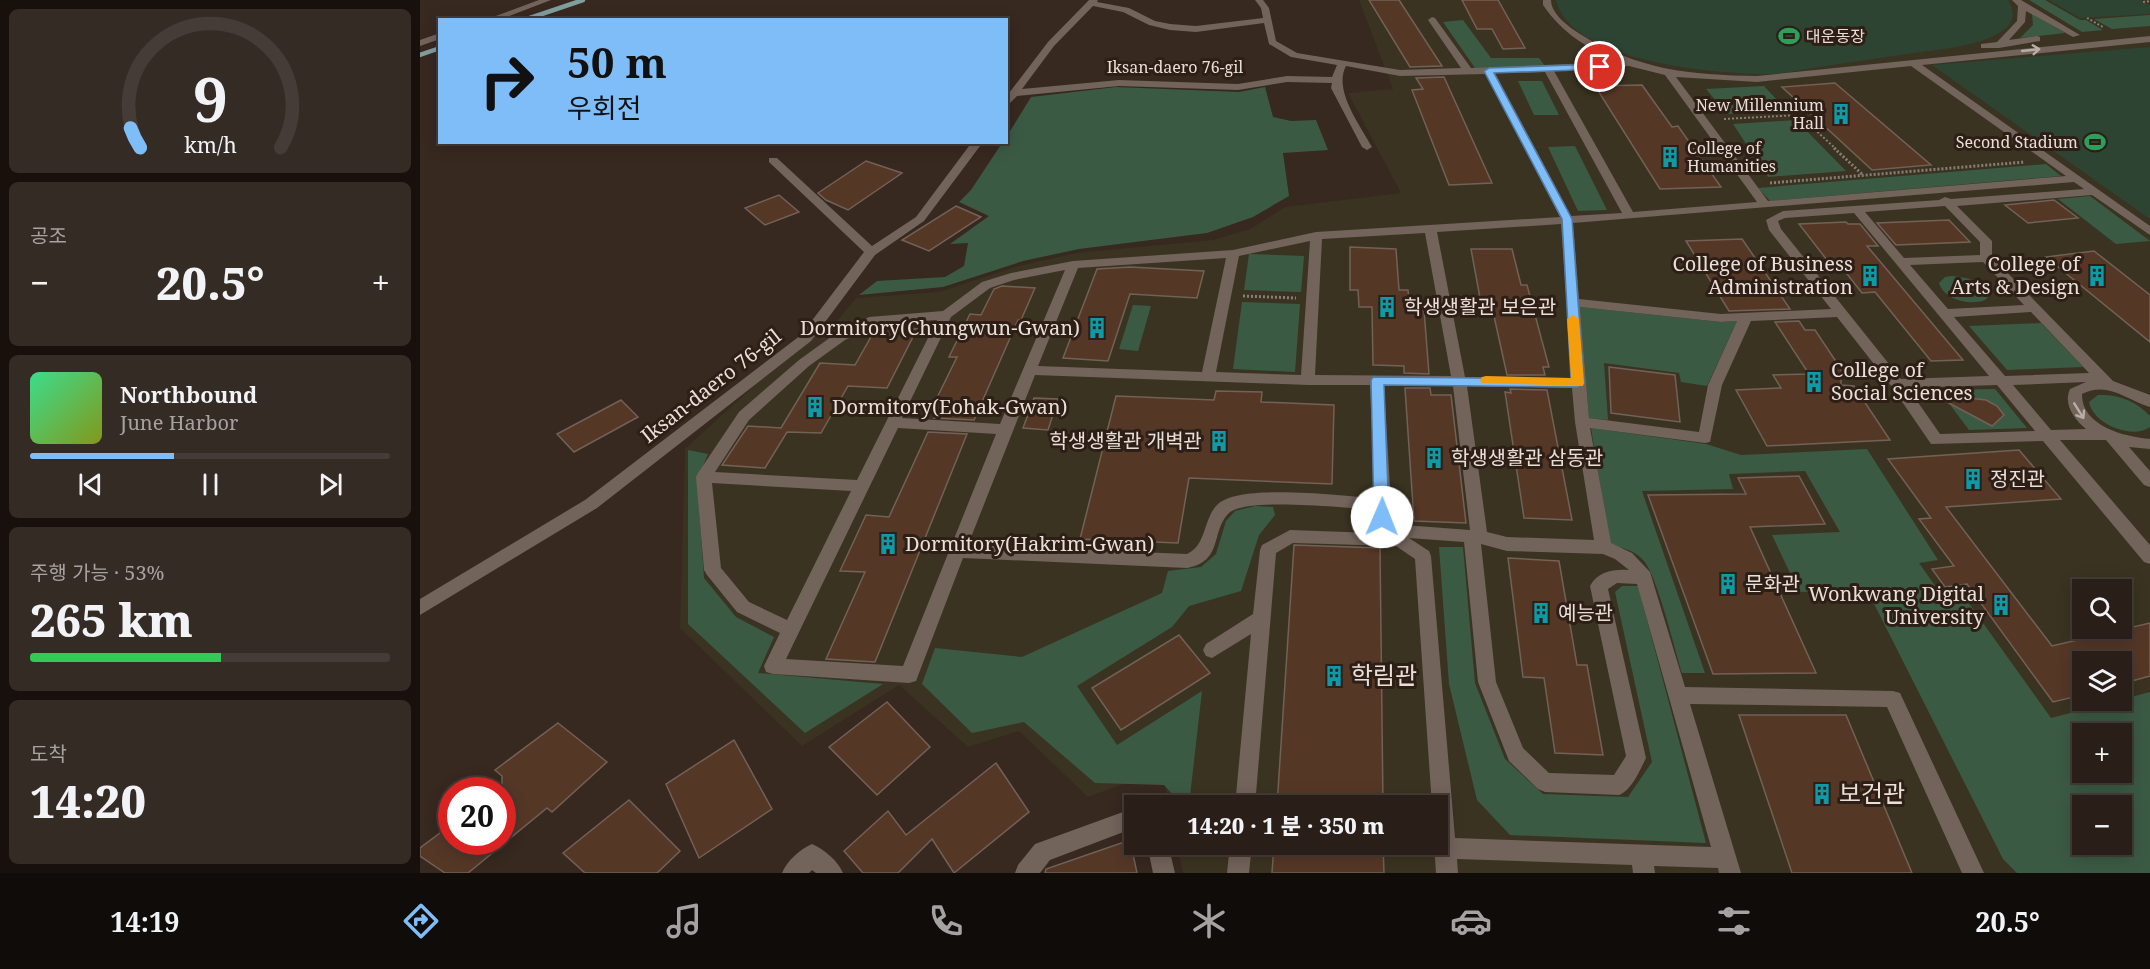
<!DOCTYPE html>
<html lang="ko">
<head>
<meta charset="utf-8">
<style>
	:root { --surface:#291e18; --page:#352b25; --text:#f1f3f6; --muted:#a5a2a2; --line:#453c37; --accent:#7fbdf9 }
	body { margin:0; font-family:"Noto Serif","Noto Sans KR",serif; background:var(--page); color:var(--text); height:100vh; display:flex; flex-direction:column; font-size:22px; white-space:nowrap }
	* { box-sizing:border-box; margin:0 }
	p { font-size:20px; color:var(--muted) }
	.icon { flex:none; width:33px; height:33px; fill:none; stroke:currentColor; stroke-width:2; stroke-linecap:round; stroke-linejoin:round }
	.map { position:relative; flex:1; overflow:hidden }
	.panel { display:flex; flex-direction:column; gap:9px; padding:9px; background:#17100d; width:420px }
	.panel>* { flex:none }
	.hud { position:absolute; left:18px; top:18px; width:570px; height:126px; border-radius:0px; box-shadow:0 3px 15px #0003,0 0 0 2px var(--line); background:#7fbdf9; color:#111; overflow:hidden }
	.controls { position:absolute; left:1652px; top:579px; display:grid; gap:12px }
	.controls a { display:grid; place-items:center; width:60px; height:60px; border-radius:0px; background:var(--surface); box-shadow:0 3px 15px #0003,0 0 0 2px var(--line); font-size:30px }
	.speed { position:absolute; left:18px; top:777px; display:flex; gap:12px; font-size:30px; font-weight:700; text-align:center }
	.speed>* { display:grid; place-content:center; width:78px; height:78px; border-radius:50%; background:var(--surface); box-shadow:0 3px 15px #0003,0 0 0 2px var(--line); line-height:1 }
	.speed .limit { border:9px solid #d22; background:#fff; color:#111 }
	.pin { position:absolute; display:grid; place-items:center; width:51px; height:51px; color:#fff; margin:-26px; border:3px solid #fff; border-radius:50%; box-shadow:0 2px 6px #0007 }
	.me { position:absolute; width:66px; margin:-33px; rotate:1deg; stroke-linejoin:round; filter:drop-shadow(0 0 4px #0008) }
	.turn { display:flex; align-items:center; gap:21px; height:126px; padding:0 30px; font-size:27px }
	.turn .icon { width:78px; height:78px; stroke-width:2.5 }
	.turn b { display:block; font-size:42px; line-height:51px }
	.big { font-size:45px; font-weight:800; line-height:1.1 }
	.panel .widget { flex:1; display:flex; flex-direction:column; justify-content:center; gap:9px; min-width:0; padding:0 21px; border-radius:9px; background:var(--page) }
	.panel .dial { align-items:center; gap:0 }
	.dial svg { height:156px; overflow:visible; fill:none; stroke:var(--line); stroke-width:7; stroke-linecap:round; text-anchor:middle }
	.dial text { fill:var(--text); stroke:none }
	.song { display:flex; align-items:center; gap:18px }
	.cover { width:72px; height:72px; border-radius:9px; background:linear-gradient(135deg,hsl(150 70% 55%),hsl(70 70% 35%)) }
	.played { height:6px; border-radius:3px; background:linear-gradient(90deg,var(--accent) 40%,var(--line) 40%) }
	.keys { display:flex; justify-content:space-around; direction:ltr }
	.heat { display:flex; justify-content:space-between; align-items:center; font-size:33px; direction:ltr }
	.charge { height:9px; border-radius:4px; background:linear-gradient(90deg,#34c759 53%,var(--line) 0) }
	.trip { position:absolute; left:704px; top:795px; width:324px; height:60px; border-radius:0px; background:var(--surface); box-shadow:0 3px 15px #0003,0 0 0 2px var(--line); font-weight:800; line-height:60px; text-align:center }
	.dock { display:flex; height:96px; justify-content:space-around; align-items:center; background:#100c0a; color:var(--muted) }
	.dock .icon { width:42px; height:42px }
	.dock .current { color:var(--accent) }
	.dock b { font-size:27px; color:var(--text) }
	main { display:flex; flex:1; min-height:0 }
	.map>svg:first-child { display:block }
	.education { fill:#3a3321; fill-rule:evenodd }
	.green { fill:#2d4433 }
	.forest { fill:#3b5a44; fill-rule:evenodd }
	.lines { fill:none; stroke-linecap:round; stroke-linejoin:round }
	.stream { stroke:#819e9f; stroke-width:4.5 }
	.building { fill:#553726; stroke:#726157; stroke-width:1.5 }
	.path-far1 { stroke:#8a7d76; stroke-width:2; stroke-dasharray:2 2; stroke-linecap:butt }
	.path { stroke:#8a7d76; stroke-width:3; stroke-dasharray:2 2; stroke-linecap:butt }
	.minor { fill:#72635b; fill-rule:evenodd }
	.oneway { stroke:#b9ada7 }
	.route { fill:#7fbdf9; stroke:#537ba2; stroke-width:1.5 }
	.slow { fill:#f59e0b }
	.labels { text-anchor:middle; stroke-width:6; stroke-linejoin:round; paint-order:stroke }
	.far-poi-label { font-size:16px; fill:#e9dfd9; stroke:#2d1e16; text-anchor:start }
	.far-street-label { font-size:16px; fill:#e9dfd9; stroke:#2d1e16 }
	.poi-label { font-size:20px; fill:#e9dfd9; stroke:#2d1e16; text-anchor:start }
	.street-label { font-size:20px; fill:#e9dfd9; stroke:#2d1e16 }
	.near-poi-label { font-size:24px; fill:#e9dfd9; stroke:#2d1e16; text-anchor:start }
</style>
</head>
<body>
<main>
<section class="panel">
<div class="widget dial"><svg viewBox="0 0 100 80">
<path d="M14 69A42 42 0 1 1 86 69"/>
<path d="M14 69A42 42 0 0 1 9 59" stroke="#7fbdf9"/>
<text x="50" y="56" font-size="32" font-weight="700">9</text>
<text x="50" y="72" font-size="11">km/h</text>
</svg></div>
<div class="widget"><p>공조</p>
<div class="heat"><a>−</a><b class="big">20.5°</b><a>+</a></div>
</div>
<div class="widget">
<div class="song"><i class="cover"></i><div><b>Northbound</b><p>June Harbor</p></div></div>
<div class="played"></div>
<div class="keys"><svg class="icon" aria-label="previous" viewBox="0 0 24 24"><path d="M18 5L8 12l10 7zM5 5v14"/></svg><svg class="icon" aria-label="pause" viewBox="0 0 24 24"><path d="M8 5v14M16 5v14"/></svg><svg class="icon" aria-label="next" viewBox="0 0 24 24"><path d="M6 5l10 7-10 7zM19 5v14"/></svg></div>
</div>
<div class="widget"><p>주행 가능 · 53%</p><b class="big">265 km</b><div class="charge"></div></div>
<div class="widget"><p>도착</p><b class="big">14:20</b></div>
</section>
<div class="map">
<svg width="1730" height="873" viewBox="0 0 1730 873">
	<rect width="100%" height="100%" fill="#372820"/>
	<path class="education" d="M939 0H1730V873H763L757 845 1017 844V806L749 805 741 770 668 797 599 731 548 747 479 685 382 746 260 628 265 449 386 338 417 321 436 298 519 292 598 266 656 253 793 240 830 229 865 207 981 193 928 93 973 89ZM1662 590H1701V628H1662ZM1662 662H1701V700H1662ZM1662 734H1701V772H1662ZM1662 806H1701V844H1662Z"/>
	<g class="green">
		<path d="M1136 0H1588C1594 9 1595 20 1586 28 1562 48 1510 50 1480 55 1439 61 1398 67 1357 74 1304 75 1151 64 1136 0Z"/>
		<polygon points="1629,0 1720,0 1730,5 1730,14 1660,18"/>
		<polygon points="1730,47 1730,219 1512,65"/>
	</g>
	<g class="forest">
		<polygon points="1609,0 1625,0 1660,20 1666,20 1683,30 1662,32"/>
		<polygon points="1612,14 1645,33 1600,38 1613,25"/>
		<polygon points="1730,15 1730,26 1692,29 1674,19"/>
		<polygon points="1043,20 1071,58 1119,58 1125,66 1055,68 1023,22"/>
		<polygon points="1098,81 1122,81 1139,115 1114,115"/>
		<polygon points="1344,86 1368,112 1307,114 1286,89"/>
		<polygon points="696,87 819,92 845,87 853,117 871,121 896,120 908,150 863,153 869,196 833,217 787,233 659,249 603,261 523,287 439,295 457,281 525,277 544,266 548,243 530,244 569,216 539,202 551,190 582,143 586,142 587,136 611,97"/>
		<polygon points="1376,120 1426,171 1348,177 1313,124"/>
		<polygon points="1155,146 1187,210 1158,211 1128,147"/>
		<polygon points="1626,164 1641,176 1350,201 1338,188"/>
		<polygon points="1670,196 1730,241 1696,244 1638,199"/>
		<polygon points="829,254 884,256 881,292 824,290"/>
		<path d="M1531 276C1545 277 1566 281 1568 297L1565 300C1550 306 1524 300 1519 283L1525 277Z"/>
		<polygon points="822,302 880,304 875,372 813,369"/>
		<polygon points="713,305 731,306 718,351 699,349"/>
		<polygon points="1160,307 1301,322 1317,321 1287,386 1261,382 1259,373 1184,363 1188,420 1169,418"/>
		<polygon points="1621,323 1663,367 1587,370 1549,326"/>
		<polygon points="1575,389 1607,428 1549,430 1519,390"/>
		<path d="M1678 395C1698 394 1716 401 1730 416V427C1712 440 1673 424 1669 402Z"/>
		<path d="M1171 428 1286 444 1321 455 1447 449 1518 560 1499 563 1523 597 1543 595 1631 718 1730 692V873H1597L1583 859 1447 590 1379 592 1352 535 1420 532 1385 471 1309 474 1313 489 1222 491 1285 673H1262C1255 650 1237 576 1224 561 1215 550 1203 548 1190 545ZM1662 734H1701V772H1662ZM1662 806H1701V844H1662Z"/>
		<polygon points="268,450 288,454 277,480 284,578 316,617 354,637 338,673 463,684 385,733 268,624"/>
		<polygon points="835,506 853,507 855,515 839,535 821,591 769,606 752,627 657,686 697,745 782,691 769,805 762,805 744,785 675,783 604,722 552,733 502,684 515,648 602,657 742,593 748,571 781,567 796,554 806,521 815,511"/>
		<polygon points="1019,547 1043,547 1055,683 1085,759 1123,794 1208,797 1232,762 1195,592 1202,586 1218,586 1286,843 1090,835 1057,800 1029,684"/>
	</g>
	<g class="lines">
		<g class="stream">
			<polyline points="104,20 163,0"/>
			<polyline points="0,55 20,48"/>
		</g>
	</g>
	<g class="building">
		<polygon points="949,0 979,0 1022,66 990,67"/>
		<polygon points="1042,0 1078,0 1105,48 1083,49 1072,29 1057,29"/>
		<polygon points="1024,77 1072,183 1029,185 992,90 1003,89 996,78"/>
		<polygon points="1415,83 1511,165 1452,170 1362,87"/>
		<polygon points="1222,85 1252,127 1258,126 1301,187 1240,189 1175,86"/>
		<polygon points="446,161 482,173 428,210 406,200 398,193"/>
		<polygon points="359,195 379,212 345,225 325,208"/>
		<polygon points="1634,200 1658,218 1608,223 1585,205"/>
		<polygon points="536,206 561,217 509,251 482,240"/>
		<polygon points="1529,220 1550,242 1476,245 1457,223"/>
		<polygon points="1426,222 1428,224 1440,224 1458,246 1447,246 1543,360 1511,361 1455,292 1442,293 1416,260 1407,260 1379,224"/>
		<polygon points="1322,239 1370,309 1309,311 1266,241"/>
		<polygon points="930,247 976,249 979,290 988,290 990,310 1004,310 1009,374 984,373 984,366 953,365 952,307 939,307 938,290 930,290"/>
		<polygon points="1051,249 1092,249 1101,285 1107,285 1129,367 1123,367 1125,375 1087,375 1070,298 1060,298"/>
		<polygon points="1674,251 1730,295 1730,342 1626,257"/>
		<polygon points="710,267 784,271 777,298 710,294 688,361 643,358 677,269"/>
		<polygon points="582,286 615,288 601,320 598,320 554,420 514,418 517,410 511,410 537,357 529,357 550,314 561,315 574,289"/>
		<polygon points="1379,321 1385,330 1395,330 1421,369 1421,385 1434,386 1470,440 1347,446 1316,390 1361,388 1353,375 1389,374 1355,322"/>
		<polygon points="456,328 497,329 467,388 428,386 401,433 367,432 345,468 302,465 328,426 361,428 400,363 435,365"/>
		<polygon points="1189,367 1255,375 1260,422 1191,413"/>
		<polygon points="985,388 1010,388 1011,395 1031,395 1046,523 994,521"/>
		<polygon points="1090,389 1127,390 1152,520 1104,518 1085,392 1091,393"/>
		<polygon points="796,391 842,392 841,402 914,405 912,484 769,478 758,543 660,539 696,396 794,400"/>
		<polygon points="1512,394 1566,400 1577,406 1584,415 1572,426"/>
		<polygon points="614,398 638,399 628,430 603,428"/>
		<polygon points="201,400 218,417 154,452 137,434"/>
		<polygon points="508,432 547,434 455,662 406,659 445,572 420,571 446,515 469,517"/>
		<polygon points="1599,450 1641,499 1526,507 1632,646 1730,623 1730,676 1701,684 1701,662 1662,662 1662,695 1633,702 1547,584 1525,587 1512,569 1534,566 1499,519 1511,518 1468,459"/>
		<polygon points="1379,476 1405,524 1330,527 1396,673 1293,674 1228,495 1326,494 1318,478"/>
		<polygon points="874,545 960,548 963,806 857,806"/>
		<polygon points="1088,558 1139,561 1157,665 1167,665 1183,755 1135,753 1124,678 1103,677"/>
		<polygon points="759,635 790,673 701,730 672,688"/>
		<polygon points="467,702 510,747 457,795 409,747"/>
		<polygon points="1319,715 1426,715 1492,873 1372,873"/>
		<polygon points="138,723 187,762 132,812 127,808 48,873 25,873 0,856 0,848 32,824 32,842 82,842 82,776 75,770"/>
		<polygon points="314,740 352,809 279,858 246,784"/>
		<polygon points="576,763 609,812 534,873 512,839 478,873 443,873 424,851 468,811 486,835"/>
		<polygon points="209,800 260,851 237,873 165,873 143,853"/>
		<polygon points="710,840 717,873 625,873 626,869"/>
		<polygon points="854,844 963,844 964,873 852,873"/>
	</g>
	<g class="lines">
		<g class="path-far1">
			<polyline points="1723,2 1730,1"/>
			<polyline points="1667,18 1683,27"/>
			<polyline points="1304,119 1379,115 1416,149"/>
		</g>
		<g class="path">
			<polyline points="1414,148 1443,175"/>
			<polyline points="1350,183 1605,162"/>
			<polyline points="823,296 876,298"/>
		</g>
		<g class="minor">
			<polygon points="119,0 131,0 79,20 65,20"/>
			<path d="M669 0H678L677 2 709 8 735 21 750 24 776 26 843 18 841 8 835 0H843L849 8 856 41 877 53 980 70 1041 68 1008 20 1012 17 1015 18 1051 68 1198 62C1166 47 1143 34 1123 5V0H1131C1131 14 1149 27 1160 34 1218 70 1270 75 1337 76L1730 36V42L1502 65 1730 226V235L1672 195 1537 206 1572 241V257L1693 381 1730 395V407C1706 400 1688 381 1662 394 1661 426 1705 437 1730 439V449L1709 447 1730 471V487L1724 485 1686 440H1640L1730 545V564L1724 562 1623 441 1511 444 1472 387 1417 317 1331 321 1302 385 1290 442 1285 443 1170 428 1191 543 1212 553 1230 572 1265 687 1473 691 1480 693 1564 873H1542L1467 707 1270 704 1321 873H1299L1298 868 1234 866 1235 873H1213L1212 865 1037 859 1038 873H1016L1014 844H1017V806H1012L995 559 976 546 873 543 856 553 835 806H815L831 634 792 658 786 656 783 650 786 644 833 614 840 550 842 545 870 530 954 533 955 510C928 508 826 497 809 513 790 532 804 561 767 568L543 558 496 681 489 683 353 674 346 672 344 666 360 633 317 612 287 575 284 570 276 477 278 473 319 412 379 360 415 334 449 317 523 311 562 282 591 273 653 261 813 250 896 232 1140 217 1066 74 980 76 926 66C913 90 940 125 952 147L947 150 942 147 911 88 912 83 867 82 818 90 699 86 597 96 586 107V97L628 42ZM673 6 703 12 729 25 750 30 776 32 844 23 849 44 871 57 917 65 912 77 867 76 818 84 699 80 602 89 634 46ZM1209 66 1245 75 1337 202 1213 212 1134 71ZM1491 66 1646 176 1348 201 1256 77 1337 82ZM1125 72 1202 213 1151 216 1075 73ZM1654 182 1664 189 1531 199 1525 197 1519 200 1363 211 1346 220 1349 230 1411 309 1301 314 1159 299 1153 223ZM1525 206 1560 242V255L1484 258 1445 212ZM1434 213 1569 376 1481 379 1361 229 1358 221 1365 218ZM1141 224 1152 378 1045 377 1017 232ZM1005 233 1031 376 895 375 902 239ZM890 241 881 375 796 372 819 256ZM806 258 782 372 618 366 658 268ZM1563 262 1604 305 1528 309 1490 265ZM645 270 580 424 482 418 531 317 570 288 594 280ZM1160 307 1301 322 1317 321 1288 385 1279 432 1169 418ZM1611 312 1669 373 1585 376 1534 317ZM517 320 437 480 295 472 329 420 389 366 425 340 457 324ZM615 375 888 385H950L955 498C922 496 821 483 798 504 783 518 787 545 767 554L548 545ZM1666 382 1650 389C1643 404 1654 419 1666 429L1631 430 1593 385ZM964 385 1033 386 1050 530 970 524 971 504ZM1577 385 1615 431 1520 434 1488 388ZM1047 386 1152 388 1155 422 1174 540 1087 537 1067 532ZM478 428 576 434 483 666 366 659ZM292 483 431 491 367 620 329 602 301 568ZM989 538 1044 542 1058 682 1089 761 1118 789 1125 792 1199 795C1212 790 1220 770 1226 758L1188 589 1197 583 1217 584 1291 847 1035 838 1011 556 1009 551ZM1061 544 1087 551 1183 554 1195 559 1209 570C1194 569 1178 571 1170 586L1206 756 1194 775 1129 773 1103 748 1076 682Z"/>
			<polygon points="1592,0 1601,0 1660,35 1653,37 1606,11 1605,22 1589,40 1617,36 1620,37 1620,41 1579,48 1561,48 1561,44 1577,42 1597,21 1598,6"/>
			<polygon points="20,33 20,39 0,46 0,40"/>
			<polygon points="552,142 563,142 504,221 455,255 391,341 177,508 0,615 0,599 165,500 381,335 444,252 349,162 349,158 357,158 452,246 496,217"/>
			<polygon points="714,808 714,828 630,860 620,873 595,873 598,865 615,844"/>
			<path d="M392 844C404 849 418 861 423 873H396L392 870 389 873H362C367 861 380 849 392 844Z"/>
			<polygon points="727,844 748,844 755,873 733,873"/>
			<polygon points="810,844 832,844 829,873 807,873"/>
		</g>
	</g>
	<defs><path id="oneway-shaft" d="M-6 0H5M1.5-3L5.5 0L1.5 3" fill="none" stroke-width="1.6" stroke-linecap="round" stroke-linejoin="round" transform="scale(1.5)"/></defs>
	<g class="oneway">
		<use href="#oneway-shaft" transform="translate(1611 50) rotate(-6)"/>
		<use href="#oneway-shaft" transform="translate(1659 411) rotate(58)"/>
	</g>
	<polygon class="route" points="1180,64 1183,65 1183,69 1074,73 1152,219 1164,383 1158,387 964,385 969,517 967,521 957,521 954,517 951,380 953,377 1151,379 1142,219 1064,71 1069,68"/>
	<polygon class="slow" points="1153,315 1159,319 1164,383 1163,386 1062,383 1060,380 1062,377 1066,376 1151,378 1147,319"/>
	<defs>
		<symbol id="stadium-bare" viewBox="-9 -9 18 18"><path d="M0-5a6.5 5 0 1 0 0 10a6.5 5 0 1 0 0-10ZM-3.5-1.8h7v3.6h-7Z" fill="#2e9e5b" stroke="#2d1e16" stroke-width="2.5" paint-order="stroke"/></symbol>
		<symbol id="building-bare" viewBox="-9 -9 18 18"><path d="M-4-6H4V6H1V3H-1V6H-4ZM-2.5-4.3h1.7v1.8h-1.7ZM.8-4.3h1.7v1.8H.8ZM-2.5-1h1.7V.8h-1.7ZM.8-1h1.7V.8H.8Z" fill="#0f9aa8" stroke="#2d1e16" stroke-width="2.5" paint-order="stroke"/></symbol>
	</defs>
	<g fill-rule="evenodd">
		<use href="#stadium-bare" x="1354" y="21" width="30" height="30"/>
		<use href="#building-bare" x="1406" y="99" width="30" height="30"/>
		<use href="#stadium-bare" x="1660" y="127" width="30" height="30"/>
		<use href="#building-bare" x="1235" y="142" width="30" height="30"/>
		<use href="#building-bare" x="1435" y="261" width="30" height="30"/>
		<use href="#building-bare" x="1662" y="261" width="30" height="30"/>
		<use href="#building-bare" x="952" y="292" width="30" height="30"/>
		<use href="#building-bare" x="662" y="313" width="30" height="30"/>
		<use href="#building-bare" x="1379" y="367" width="30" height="30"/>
		<use href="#building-bare" x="380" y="392" width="30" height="30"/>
		<use href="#building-bare" x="784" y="426" width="30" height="30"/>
		<use href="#building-bare" x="999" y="443" width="30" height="30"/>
		<use href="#building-bare" x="1538" y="464" width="30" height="30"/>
		<use href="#building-bare" x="453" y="529" width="30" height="30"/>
		<use href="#building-bare" x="1293" y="569" width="30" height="30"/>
		<use href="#building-bare" x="1566" y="590" width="30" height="30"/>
		<use href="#building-bare" x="1106" y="598" width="30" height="30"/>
		<use href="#building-bare" x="899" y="661" width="30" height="30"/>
		<use href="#building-bare" x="1387" y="779" width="30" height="30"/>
	</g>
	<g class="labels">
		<g class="far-poi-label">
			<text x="1386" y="42">대운동장</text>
			<text x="1404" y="111" text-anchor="end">New Millennium<tspan x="1404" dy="18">Hall</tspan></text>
			<text x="1658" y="148" text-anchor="end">Second Stadium</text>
			<text x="1267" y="154">College of<tspan x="1267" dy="18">Humanities</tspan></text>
		</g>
		<g class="far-street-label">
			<text x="755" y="73">Iksan-daero 76-gil</text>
		</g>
		<g class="poi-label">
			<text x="1433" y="271" text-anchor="end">College of Business<tspan x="1433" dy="23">Administration</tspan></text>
			<text x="1660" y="271" text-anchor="end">College of<tspan x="1660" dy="23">Arts &amp; Design</tspan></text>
			<text x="984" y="314">학생생활관 보은관</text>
			<text x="660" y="335" text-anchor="end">Dormitory(Chungwun-Gwan)</text>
			<text x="1411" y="377">College of<tspan x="1411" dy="23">Social Sciences</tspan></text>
			<text x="412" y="414">Dormitory(Eohak-Gwan)</text>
			<text x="782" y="448" text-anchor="end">학생생활관 개벽관</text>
			<text x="1031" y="465">학생생활관 삼동관</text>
			<text x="1570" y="486">정진관</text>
			<text x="485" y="551">Dormitory(Hakrim-Gwan)</text>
			<text x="1325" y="591">문화관</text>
			<text x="1564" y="601" text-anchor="end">Wonkwang Digital<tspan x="1564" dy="23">University</tspan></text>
			<text x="1138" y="620">예능관</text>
		</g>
		<g class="street-label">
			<text transform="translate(291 386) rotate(-38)" y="7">Iksan-daero 76-gil</text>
		</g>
		<g class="near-poi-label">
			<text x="931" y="684">학림관</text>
			<text x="1419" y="802">보건관</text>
		</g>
	</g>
</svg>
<div class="controls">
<a><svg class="icon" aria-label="search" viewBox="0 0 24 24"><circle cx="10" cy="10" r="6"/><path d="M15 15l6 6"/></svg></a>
<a><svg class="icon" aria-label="layers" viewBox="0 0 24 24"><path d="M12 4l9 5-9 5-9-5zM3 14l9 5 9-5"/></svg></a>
<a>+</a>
<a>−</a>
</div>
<div class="speed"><div class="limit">20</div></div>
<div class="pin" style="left:1180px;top:67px;background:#d93025"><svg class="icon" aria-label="arrive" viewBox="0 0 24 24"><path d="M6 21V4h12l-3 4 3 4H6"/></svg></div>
<svg class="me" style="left:962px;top:517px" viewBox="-20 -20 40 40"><circle r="19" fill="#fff"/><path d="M0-13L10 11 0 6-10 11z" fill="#7fbdf9"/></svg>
<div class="trip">14:20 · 1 분 · 350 m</div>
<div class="hud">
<div class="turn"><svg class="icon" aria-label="right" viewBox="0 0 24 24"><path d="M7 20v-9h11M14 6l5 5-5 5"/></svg><div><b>50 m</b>우회전</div></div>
</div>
</div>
</main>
<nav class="dock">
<b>14:19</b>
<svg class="icon current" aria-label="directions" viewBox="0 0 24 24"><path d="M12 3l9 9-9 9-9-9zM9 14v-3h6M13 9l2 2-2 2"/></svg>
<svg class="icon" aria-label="music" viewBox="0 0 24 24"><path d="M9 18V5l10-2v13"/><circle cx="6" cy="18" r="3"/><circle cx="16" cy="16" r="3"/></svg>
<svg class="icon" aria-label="phone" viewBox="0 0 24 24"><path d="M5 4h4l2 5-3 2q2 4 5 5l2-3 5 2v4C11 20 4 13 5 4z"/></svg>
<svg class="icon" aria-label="climate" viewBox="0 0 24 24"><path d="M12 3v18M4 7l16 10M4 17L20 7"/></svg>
<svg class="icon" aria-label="car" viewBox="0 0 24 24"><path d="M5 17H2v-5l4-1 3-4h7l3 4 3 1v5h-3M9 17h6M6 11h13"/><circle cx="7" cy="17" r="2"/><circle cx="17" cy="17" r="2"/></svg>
<svg class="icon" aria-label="filters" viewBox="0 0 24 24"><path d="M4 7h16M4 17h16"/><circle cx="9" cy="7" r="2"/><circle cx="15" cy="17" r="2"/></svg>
<b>20.5°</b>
</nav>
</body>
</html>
